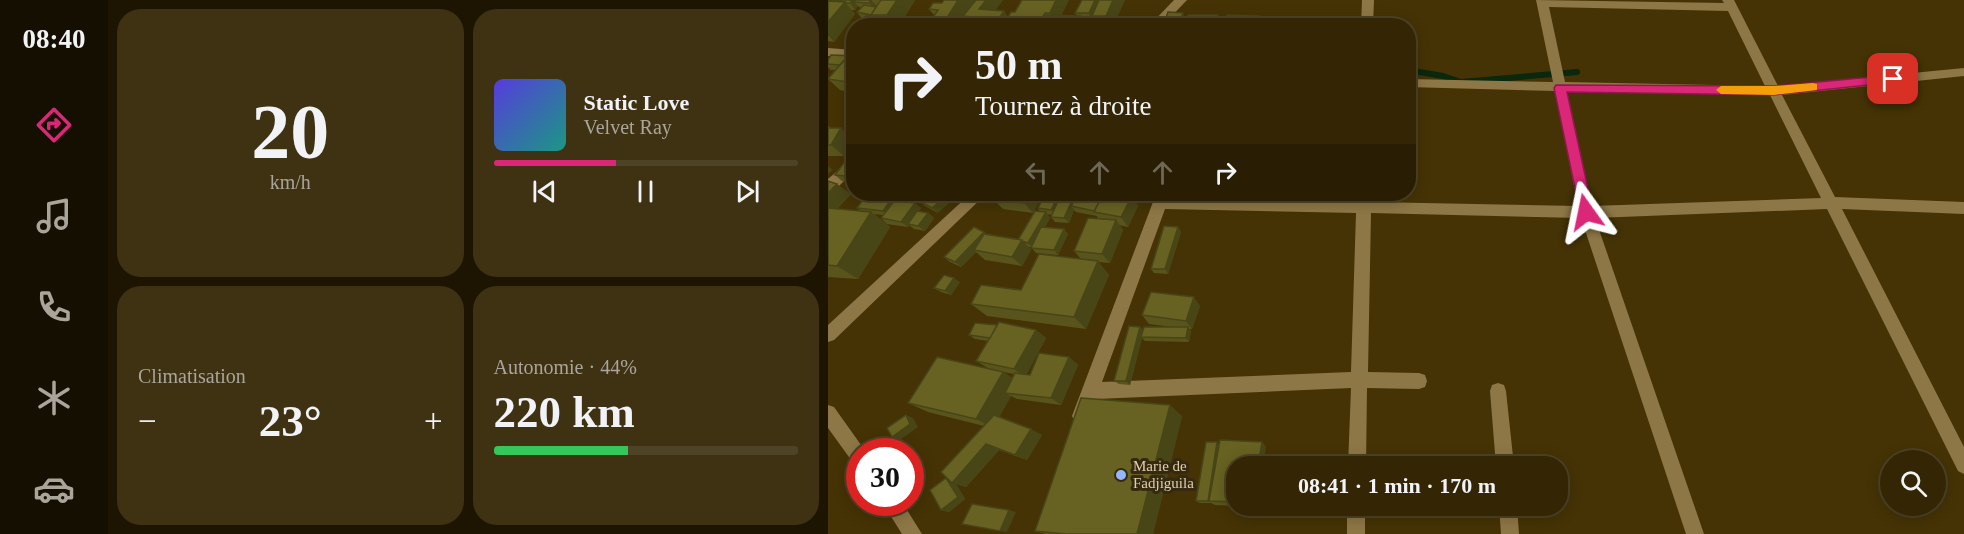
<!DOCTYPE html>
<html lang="fr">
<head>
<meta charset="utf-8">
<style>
	:root { --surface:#342604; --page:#3f3213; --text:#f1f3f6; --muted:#a9a59a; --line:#4e4326; --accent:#db2777 }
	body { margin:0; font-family:Georgia,serif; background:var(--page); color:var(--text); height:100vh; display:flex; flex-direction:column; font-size:22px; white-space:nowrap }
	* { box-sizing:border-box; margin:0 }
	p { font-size:20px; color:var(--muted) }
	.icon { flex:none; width:33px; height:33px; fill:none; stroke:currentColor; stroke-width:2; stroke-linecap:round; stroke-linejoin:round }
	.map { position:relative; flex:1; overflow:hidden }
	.details { display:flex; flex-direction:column; gap:9px; padding:9px; background:#1d1502; width:720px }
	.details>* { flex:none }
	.top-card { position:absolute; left:18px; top:18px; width:570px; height:183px; border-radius:24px; box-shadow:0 3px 15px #0003,0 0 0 2px var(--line); background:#342604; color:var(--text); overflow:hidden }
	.controls { position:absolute; left:1052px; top:450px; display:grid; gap:12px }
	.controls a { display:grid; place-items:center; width:66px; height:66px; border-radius:50%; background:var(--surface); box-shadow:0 3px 15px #0003,0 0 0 2px var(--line); font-size:30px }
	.speed { position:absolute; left:18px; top:438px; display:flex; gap:12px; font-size:30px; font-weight:700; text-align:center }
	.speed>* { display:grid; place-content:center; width:78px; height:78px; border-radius:50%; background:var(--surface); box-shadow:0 3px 15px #0003,0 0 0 2px var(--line); line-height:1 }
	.speed .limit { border:9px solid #d22; background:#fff; color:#111 }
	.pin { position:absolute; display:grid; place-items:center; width:51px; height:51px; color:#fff; margin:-26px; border-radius:12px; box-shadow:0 3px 9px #0006 }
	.me { position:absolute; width:66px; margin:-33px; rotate:348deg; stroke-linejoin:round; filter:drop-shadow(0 0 4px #0008) }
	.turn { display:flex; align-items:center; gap:21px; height:126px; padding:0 30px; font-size:27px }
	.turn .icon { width:78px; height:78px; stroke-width:2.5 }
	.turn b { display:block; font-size:42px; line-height:51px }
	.lanes { display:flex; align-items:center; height:57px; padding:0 30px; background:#0003; justify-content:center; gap:30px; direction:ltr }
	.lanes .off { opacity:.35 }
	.big { font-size:45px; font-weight:700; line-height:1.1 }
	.details .card { flex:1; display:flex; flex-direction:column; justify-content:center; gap:9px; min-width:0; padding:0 21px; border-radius:24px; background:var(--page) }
	.details .dial { align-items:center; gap:0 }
	.dial b { font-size:78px; line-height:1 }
	.song { display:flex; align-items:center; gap:18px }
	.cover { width:72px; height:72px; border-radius:9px; background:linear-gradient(135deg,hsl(250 70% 55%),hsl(170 70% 35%)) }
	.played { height:6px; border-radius:3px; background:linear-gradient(90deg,var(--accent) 40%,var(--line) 40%) }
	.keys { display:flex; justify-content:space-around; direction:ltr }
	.heat { display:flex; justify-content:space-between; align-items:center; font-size:33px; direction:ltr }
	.charge { height:9px; border-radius:4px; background:linear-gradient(90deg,#34c759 44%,var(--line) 0) }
	.details .tiles { flex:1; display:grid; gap:9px; grid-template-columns:repeat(2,1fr) }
	.trip { position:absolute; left:398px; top:456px; width:342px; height:60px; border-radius:24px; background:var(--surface); box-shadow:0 3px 15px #0003,0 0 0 2px var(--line); font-weight:700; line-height:60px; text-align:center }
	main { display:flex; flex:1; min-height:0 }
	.tabs { display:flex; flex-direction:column; width:108px; justify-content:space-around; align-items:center; background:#150f02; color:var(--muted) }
	.tabs .icon { width:42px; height:42px }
	.tabs .on { color:var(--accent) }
	.tabs b { font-size:27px; color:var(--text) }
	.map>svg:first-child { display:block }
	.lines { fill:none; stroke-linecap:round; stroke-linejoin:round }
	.stream { stroke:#09280d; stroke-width:6 }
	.minor { fill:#8e7746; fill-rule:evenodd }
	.wall { fill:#59541c; fill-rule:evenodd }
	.shaded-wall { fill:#484517 }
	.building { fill:#676221; stroke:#484517; stroke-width:1.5 }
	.route { fill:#db2777; stroke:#8e194d; stroke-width:1.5 }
	.slow { fill:#f59e0b }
	.poi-dot { fill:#96b6fd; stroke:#352a11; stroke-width:2 }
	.labels { text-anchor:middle; stroke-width:6; stroke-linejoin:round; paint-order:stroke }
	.poi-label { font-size:15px; fill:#e1cfaa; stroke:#352a11; text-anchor:start }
</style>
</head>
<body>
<main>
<nav class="tabs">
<b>08:40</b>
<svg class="icon on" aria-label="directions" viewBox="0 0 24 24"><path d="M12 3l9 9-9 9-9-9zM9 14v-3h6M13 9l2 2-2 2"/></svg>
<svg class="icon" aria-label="music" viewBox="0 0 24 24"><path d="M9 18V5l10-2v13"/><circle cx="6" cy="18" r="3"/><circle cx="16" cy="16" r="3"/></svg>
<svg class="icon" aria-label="phone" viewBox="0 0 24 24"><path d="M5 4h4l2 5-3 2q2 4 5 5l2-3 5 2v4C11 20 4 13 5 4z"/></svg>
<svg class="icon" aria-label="climate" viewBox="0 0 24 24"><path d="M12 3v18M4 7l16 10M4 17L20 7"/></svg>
<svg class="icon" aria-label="car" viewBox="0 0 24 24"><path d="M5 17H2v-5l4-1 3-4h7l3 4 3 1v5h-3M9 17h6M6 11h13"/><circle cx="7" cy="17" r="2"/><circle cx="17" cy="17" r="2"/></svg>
</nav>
<section class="details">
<div class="tiles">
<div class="card dial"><b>20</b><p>km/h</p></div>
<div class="card">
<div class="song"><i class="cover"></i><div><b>Static Love</b><p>Velvet Ray</p></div></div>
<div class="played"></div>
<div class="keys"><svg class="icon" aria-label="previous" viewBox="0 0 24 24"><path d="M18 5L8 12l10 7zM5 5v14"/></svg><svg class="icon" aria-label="pause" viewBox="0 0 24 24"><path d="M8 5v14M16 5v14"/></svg><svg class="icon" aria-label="next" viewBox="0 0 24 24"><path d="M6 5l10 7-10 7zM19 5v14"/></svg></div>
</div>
<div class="card"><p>Climatisation</p>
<div class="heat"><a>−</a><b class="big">23°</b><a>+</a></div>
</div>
<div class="card"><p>Autonomie · 44%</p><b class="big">220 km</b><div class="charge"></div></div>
</div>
</section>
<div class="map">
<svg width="1136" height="534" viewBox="0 0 1136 534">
	<rect width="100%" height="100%" fill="#453305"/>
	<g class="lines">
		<polyline class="stream" points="580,70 615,76 633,82 749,72"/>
		<g class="minor">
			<polygon points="150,0 162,0 143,26 131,26"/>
			<polygon points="346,0 359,0 334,26 321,26"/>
			<polygon points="534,0 546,0 545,26 533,26"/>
			<path d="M708 0 896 3 894 0H906L950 86 1136 68V76L954 95 1007 197 1136 202V214L1014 209 1136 447V474L1130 471 999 209 767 218 876 534H858L753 218 543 213 540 372 591 373 597 375 599 381 597 387 591 389 539 388 538 466H520L523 388 268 399 259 422 253 424 247 422 244 416 328 194H342L341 197 529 201V194H543V202L750 206 727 91 580 87V79L725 82ZM721 7 900 11 937 86 737 82ZM739 91 942 95 993 198 764 206ZM337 209 528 213 523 372 274 382Z"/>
			<polygon points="0,48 26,50 26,58 0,56"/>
			<polygon points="26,157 26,171 5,192 0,194 0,179"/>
			<polygon points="142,194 158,194 6,340 0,342 0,325"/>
			<polygon points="670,383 676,385 678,391 686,466 668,466 662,391 664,385"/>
			<polygon points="0,405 6,407 38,452 32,452 32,467 26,464 0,428"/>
			<polygon points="54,502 74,502 94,534 74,534"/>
			<rect x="519" y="506" width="18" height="28"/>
			<polygon points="671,506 689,506 691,534 673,534"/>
		</g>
	</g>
	<g class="wall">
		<polygon points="0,0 87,0 71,26 32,26 36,19 34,19 29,12 33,8 30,6 27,10 24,10 27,14 6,42 0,41"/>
		<polygon points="116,0 147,0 143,5 148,0 175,0 167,10 176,11 180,17 187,12 194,0 234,16 249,16 247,13 297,0 285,26 269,26 265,17 264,20 253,19 257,26 142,26 136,17 131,26 99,26 106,15 101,9 114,3"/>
		<polygon points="431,16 433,22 432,26 397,26 397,25"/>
		<polygon points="26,56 26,93 12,90 0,79 0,78 7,70 3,70 0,67 0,60"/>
		<polygon points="0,126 2,127 1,128 26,139 16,156 0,156"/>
		<polygon points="26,160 26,182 14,181 7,175"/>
		<polygon points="0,181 23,194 9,209 33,211 29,208 73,199 72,200 93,208 91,211 100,213 106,218 97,231 86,229 81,225 80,227 59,224 53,218 55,215 46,214 62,227 30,279 0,277"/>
		<polygon points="99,194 110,213 97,206 91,201"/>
		<polygon points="231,194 233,195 233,194 252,194 253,195 251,197 271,202 304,196 310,206 300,227 291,225 295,230 282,263 270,262 281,275 258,329 159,316 143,304 193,290 253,259 246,251 270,219 269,216 248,212 246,210 241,223 227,222 223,217 224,215 219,214 222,218 217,227 236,229 240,234 230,255 208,253 203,247 200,247 203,250 194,266 157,260 148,252 133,267 122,262 116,257 156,232 159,234 190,240 212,212 210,208"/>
		<polygon points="214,195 205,213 175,209 165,199"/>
		<polygon points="350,227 353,232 340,274 326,273 323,269"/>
		<polygon points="132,282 123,295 113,292 106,288"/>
		<polygon points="372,306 364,329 361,329 363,331 361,342 317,341 314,338 302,385 291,384 286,381 312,327 315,330 344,327 321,324 314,315"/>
		<path d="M208 330 218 338 198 375H202L241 357 250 365 233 405 189 399 183 396 171 417 214 435 199 460 171 450 138 487 128 484 137 499 121 512 113 510 118 478 156 426 100 412 80 403 160 368 148 361 160 341 147 339 141 335ZM175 372 186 374 184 378Z"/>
		<polygon points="354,416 325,534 217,534 207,531"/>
		<polygon points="434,442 438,447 408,466 408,506 430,506 430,507 387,505 383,503 372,503 368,501 391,444"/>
	</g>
	<g class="shaded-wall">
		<polygon points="24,0 34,0 26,2 30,6 27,10 22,3"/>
		<polygon points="43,0 49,6 47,9 41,3"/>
		<polygon points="69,0 87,0 71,26 68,26 59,15"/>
		<polygon points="130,0 147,0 131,26 114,26"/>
		<polygon points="158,0 175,0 161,19 151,9"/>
		<polygon points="228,0 241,0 230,23 227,22 222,13"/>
		<polygon points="267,0 272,0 264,16 265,17 264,20 261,13"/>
		<polygon points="285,0 297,0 285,26 282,26 278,16"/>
		<polygon points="17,2 27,14 6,42 0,35 0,22"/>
		<polygon points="176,11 181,19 179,19 183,26 174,26 170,20"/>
		<polygon points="217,13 222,22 216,22 218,26 216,26 213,20"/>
		<polygon points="355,13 359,26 350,26"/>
		<polygon points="390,15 393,26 388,26"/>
		<polygon points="252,16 257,26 248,26"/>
		<polygon points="431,16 433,22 432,26 430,26"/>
		<polygon points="46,19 52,25 52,26 42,26"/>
		<polygon points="13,128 26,139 16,156 3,145"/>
		<polygon points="0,166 5,170 0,174"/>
		<polygon points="9,184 23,194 0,218 0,193"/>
		<polygon points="67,194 73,199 62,216 55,211"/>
		<polygon points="120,194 131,194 110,213 104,208"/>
		<polygon points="201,194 213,194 214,195 205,213 196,203"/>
		<polygon points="231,194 235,199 227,215 223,210"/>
		<polygon points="247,194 252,194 253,195 247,207 243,206 246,210 241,223 236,218"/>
		<polygon points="304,196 310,206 300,227 293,217"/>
		<polygon points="87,203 93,208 82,224 80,224 81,225 80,227 73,222"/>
		<polygon points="43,212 62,227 30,279 9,266"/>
		<polygon points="218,212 222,218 205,248 200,243"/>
		<polygon points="100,213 106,218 97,231 90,226"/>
		<polygon points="288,220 295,230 282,263 274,254"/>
		<polygon points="350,227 353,232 340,274 337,269"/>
		<polygon points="236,229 240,234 230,255 226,250"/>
		<polygon points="156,232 162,237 146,250 148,252 133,267 127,262"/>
		<polygon points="194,240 203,250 194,266 184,257"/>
		<polygon points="270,261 281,275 258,329 246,317"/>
		<polygon points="126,278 132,282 123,295 117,291"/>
		<polygon points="366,297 372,306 364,329 358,321"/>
		<polygon points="312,327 316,331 302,385 298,381"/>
		<polygon points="360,327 363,331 361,342 358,338"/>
		<polygon points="208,330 218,338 197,377 186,369"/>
		<polygon points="241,357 250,365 233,405 223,398"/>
		<polygon points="175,372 191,382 177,393 183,396 165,428 148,419"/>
		<polygon points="342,405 354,416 325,534 309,534"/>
		<polygon points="78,415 85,418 90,427 72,440 64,437"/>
		<polygon points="203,429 214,435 199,460 187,455"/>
		<polygon points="389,442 392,445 381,501 383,503 380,501"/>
		<polygon points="434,442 438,447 435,466 430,466"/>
		<polygon points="158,444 171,450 138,487 128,484 137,499 121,512 113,510 118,478"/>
		<polygon points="181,510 188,512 179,532 172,531"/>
	</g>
	<g class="building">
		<polygon points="0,0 24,0 22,3 18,3 17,2"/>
		<polygon points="28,0 43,0 41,3 26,2"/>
		<polygon points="53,0 69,0 59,15 42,15"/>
		<polygon points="116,0 130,0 114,26 99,26 110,10 101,9 105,3 114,3"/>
		<polygon points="148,0 158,0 151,9 176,11 170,20 135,16"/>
		<polygon points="194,0 228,0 222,13 217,13 213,20 179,19 183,12 187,12"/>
		<polygon points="254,0 267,0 261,13 247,13"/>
		<polygon points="271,0 285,0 278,16 264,16"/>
		<polygon points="0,1 17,2 0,22"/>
		<polygon points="36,5 48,7 43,15 29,12"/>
		<polygon points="340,12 355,13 350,26 335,26"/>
		<polygon points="219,15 252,16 248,26 231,26 232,23 216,22"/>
		<polygon points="360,15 390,15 388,26 357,26"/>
		<polygon points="399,15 431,16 430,25 397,25"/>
		<polygon points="38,16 44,17 46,19 42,26 32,26"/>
		<polygon points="3,55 26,56 24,58 19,57 12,65 0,64 0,60"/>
		<polygon points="19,57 26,58 26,83 0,79"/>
		<polygon points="0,128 13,128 3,145 0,145"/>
		<polygon points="18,160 26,160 26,177 7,175"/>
		<polygon points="0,181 9,184 0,193"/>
		<polygon points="39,194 67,194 55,211 29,208"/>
		<polygon points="99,194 120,194 104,208 91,201"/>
		<polygon points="168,194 201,194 196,203 165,199"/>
		<polygon points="217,194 231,194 223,210 210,208"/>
		<polygon points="233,194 247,194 236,218 223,217"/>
		<polygon points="275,194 288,194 304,196 293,217 266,212"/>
		<polygon points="249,197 271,202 266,211 243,206"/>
		<polygon points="67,200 87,203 73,222 53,218"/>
		<polygon points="0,208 43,212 9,266 0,265"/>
		<polygon points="89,211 100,213 90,226 80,224"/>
		<polygon points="207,211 218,212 200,243 190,240"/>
		<polygon points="260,218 288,220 274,254 246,251"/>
		<polygon points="336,226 350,227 337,269 323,269"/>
		<polygon points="146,227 156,232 127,262 116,257"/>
		<polygon points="213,227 236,229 226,250 203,248"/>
		<polygon points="156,234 194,240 184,257 146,250"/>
		<polygon points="211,254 270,261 246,317 143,304 153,285 193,290"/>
		<polygon points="116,275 126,278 117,291 106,288"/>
		<polygon points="323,292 366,297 358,321 314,315"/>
		<polygon points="171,322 208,330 186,369 148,361"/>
		<polygon points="147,323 169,325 162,338 141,335"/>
		<polygon points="301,326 312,327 298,381 286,381"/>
		<polygon points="316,327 360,327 358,338 313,337"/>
		<polygon points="211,353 241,357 223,398 177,393 187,373 202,375"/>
		<polygon points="109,357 175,372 148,419 80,403"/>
		<polygon points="253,398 342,405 309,534 238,534 207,531"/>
		<polygon points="78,415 82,424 64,437 59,428"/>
		<polygon points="166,415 203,429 187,455 158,444 124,483 113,472"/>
		<polygon points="392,440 434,442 430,466 408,466 408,502 381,501"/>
		<polygon points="378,442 389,442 380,501 368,501"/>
		<polygon points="118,478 130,497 113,510 102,490"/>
		<polygon points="144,504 181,510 172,531 134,524"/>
	</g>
	<polygon class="route" points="1065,75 1070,79 1069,82 946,95 739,92 765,212 758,217 752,212 726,88 728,85 946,86"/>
	<polygon class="slow" points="985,83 989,84 989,90 946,95 893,94 888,90 893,86 946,86"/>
	<circle class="poi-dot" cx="293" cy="475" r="6"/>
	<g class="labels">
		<g class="poi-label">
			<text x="305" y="471">Marie de<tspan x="305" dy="17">Fadjiguila</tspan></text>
		</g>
	</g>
</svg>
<div class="controls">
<a><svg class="icon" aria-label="search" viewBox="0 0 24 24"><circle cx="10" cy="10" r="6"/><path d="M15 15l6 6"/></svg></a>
</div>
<div class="speed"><div class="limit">30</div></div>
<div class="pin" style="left:1065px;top:79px;background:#d93025"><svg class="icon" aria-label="arrive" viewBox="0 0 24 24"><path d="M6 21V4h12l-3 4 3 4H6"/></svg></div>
<svg class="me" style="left:758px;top:212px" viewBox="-20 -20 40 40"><path d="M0-17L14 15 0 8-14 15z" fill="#db2777" stroke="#fff" stroke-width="4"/></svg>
<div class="trip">08:41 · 1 min · 170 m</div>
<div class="top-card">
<div class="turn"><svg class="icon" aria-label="right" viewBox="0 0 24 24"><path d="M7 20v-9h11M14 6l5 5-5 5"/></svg><div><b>50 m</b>Tournez à droite</div></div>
<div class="lanes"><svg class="icon off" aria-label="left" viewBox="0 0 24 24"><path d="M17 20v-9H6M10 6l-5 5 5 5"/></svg><svg class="icon off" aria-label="ahead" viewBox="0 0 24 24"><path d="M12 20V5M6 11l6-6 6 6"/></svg><svg class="icon off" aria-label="ahead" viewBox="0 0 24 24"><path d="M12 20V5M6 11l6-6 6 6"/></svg><svg class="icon" aria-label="right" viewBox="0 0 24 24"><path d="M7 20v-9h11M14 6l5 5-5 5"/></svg></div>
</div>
</div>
</main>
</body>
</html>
